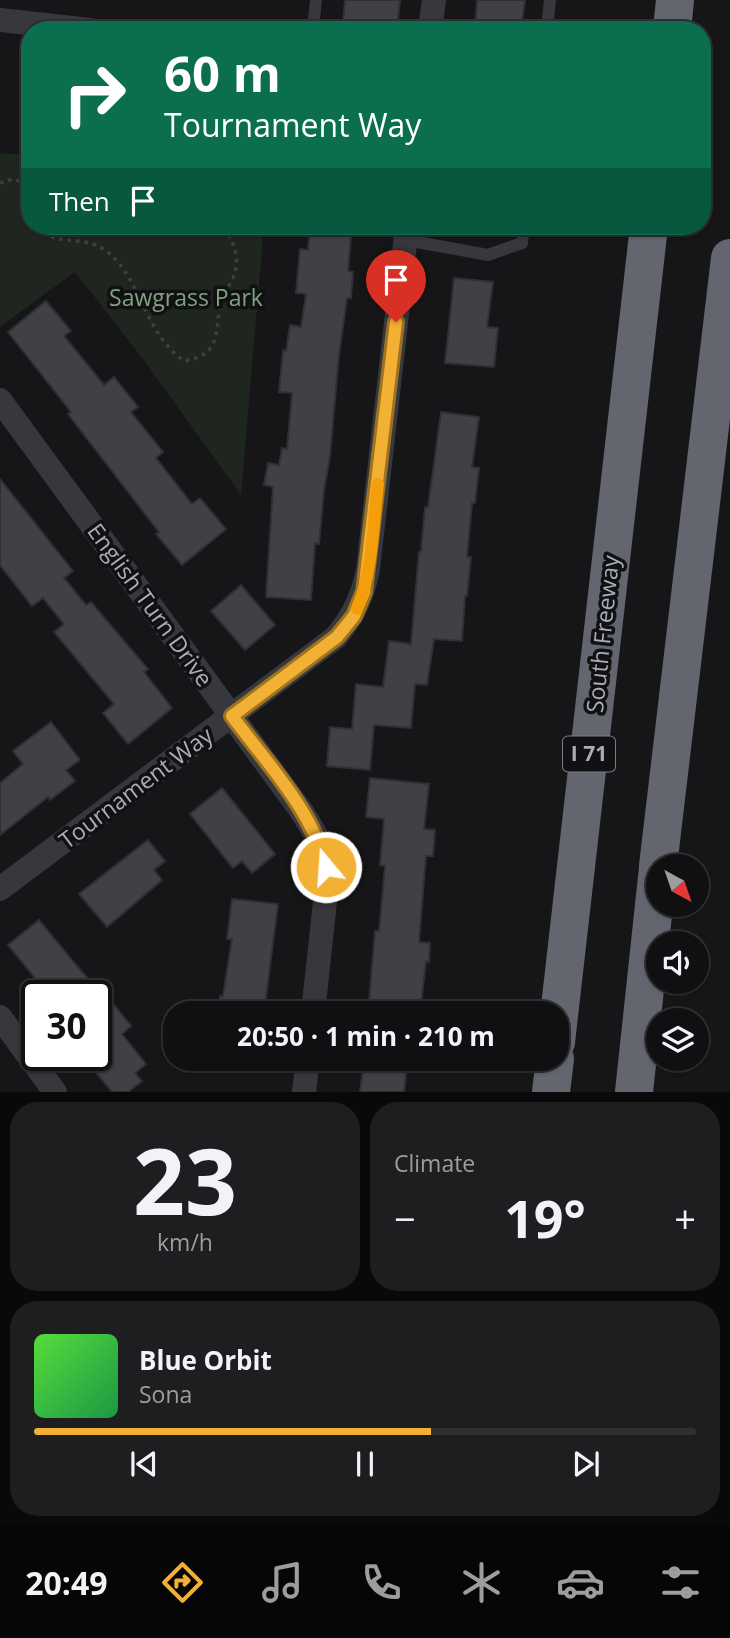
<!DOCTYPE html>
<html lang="en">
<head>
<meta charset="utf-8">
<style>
	:root { --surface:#101012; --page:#1e1e20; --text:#f1f3f6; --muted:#9c9d9f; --line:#303032; --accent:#f2b134 }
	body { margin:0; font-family:"Open Sans",sans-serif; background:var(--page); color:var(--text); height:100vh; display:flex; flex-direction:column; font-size:26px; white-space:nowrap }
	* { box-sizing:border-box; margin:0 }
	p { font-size:23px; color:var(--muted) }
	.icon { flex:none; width:38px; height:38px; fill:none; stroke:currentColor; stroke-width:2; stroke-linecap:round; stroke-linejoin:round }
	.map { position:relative; height:1092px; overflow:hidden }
	.sheet { display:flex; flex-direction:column; gap:10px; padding:10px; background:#09090a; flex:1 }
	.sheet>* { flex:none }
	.top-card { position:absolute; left:21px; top:21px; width:690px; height:214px; border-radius:28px; box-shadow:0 2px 5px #0004,0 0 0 2px var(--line); background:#0b6e4f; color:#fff; overflow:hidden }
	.needle { width:46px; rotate:140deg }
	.controls { position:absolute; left:646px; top:854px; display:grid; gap:14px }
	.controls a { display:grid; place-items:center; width:63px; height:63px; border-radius:50%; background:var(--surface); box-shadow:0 2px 5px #0004,0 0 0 2px var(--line); font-size:35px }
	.speed { position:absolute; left:21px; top:980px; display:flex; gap:14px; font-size:35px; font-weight:700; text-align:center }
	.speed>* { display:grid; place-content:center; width:91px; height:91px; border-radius:50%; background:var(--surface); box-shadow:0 2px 5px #0004,0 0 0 2px var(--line); line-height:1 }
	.speed .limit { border:4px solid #111; border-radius:10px; background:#fff; color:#111 }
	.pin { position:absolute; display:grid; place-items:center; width:60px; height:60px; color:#fff; margin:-72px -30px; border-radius:50% 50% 50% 0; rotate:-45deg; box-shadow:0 0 7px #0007 }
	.pin .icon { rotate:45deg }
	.me { position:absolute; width:77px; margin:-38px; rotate:342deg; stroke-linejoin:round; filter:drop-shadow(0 0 5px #0008) }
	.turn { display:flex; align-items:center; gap:24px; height:147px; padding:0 28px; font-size:32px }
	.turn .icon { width:91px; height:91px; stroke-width:2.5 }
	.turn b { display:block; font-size:49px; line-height:60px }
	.then { display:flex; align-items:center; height:66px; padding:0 28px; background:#0003; gap:14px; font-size:26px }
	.big { font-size:52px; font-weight:700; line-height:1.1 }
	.sheet .widget { flex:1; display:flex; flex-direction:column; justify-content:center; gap:10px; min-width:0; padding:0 24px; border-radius:28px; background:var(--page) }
	.sheet .dial { align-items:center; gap:0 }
	.dial b { font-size:91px; line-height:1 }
	.song { display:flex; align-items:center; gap:21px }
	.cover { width:84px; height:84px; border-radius:10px; background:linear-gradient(135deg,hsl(110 70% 55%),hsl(140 70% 35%)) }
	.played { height:7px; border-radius:4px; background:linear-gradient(90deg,var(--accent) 60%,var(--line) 60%) }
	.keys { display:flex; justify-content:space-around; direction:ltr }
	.heat { display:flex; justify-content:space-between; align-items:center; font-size:38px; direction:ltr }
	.sheet .tiles { flex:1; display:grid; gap:10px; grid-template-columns:1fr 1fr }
	.widget:last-child { grid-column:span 2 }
	.trip { position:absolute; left:163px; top:1001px; width:406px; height:70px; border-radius:28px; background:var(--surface); box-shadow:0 2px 5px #0004,0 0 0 2px var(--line); font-weight:700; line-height:70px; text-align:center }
	.dock { display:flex; height:112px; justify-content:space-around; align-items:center; background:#060607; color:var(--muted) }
	.dock .icon { width:49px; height:49px }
	.dock .current { color:var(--accent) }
	.dock b { font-size:32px; color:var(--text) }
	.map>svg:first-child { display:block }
	.green { fill:#1e261f }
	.building { fill:#404145; stroke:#303034; stroke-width:2 }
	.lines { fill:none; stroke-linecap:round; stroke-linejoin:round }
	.path { stroke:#3d3f44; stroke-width:3.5; stroke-dasharray:3.5 5; stroke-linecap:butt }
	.lane { stroke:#37383d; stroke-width:12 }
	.street { stroke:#37383d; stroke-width:24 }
	.highway { stroke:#63666e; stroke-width:38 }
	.route-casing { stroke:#9d7322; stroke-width:18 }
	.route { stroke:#f2b134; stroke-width:12 }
	.slow { stroke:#f59e0b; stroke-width:12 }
	.labels { text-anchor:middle; stroke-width:7; stroke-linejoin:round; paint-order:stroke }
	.shield { fill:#111113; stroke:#7b7e86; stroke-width:2 }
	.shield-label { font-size:21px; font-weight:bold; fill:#a8adb8 }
	.park-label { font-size:23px; fill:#7fa381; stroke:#111113 }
	.street-label { font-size:23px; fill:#a8adb8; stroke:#111113 }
</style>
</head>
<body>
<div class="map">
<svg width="730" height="1092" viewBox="0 0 730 1092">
	<rect width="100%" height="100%" fill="#161618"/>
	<polygon class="green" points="0,153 30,155 30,226 264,226 241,495 140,355 75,272 0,327"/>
	<g class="building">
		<polygon points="345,0 400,0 397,28 343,23"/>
		<polygon points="477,0 525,0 521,30 475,30"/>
		<polygon points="310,226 352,226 348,271 353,272 351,298 347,298 339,355 330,456 324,490 319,544 315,543 311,600 266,597 273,487 264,485 268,463 279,465 282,448 287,449 292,393 279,392 283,350 286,351 290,325 301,327 306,294 296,293 300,249 308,250"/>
		<polygon points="454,278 493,282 487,327 498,328 494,367 445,363"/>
		<polygon points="46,301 71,331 64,336 104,385 114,377 138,407 131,412 163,452 156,458 192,504 200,498 226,529 182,565 156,534 159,532 68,414 71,412 8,332"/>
		<polygon points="441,412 479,417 472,467 479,468 475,503 472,503 467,557 471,557 467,596 465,596 462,641 434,639 427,685 415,684 411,728 374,725 370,770 327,766 330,727 352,729 356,684 383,687 389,641 411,644 419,552 421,552 425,507 428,507"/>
		<polygon points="0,479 73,571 64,578 86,605 91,602 148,669 144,672 172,708 128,744 103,713 114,704 54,632 64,624 43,598 32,606 0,565"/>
		<polygon points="241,585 275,625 245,650 211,611"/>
		<polygon points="51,722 80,760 66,770 75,781 50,800 48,797 0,835 0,783 23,764 13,751"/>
		<polygon points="370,778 429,784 424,829 435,830 433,856 426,856 419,942 430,943 429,962 426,961 420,1013 368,1013 375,931 379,931 385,866 380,865 384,819 366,817"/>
		<polygon points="222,788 275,854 252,873 242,861 233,868 190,814"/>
		<polygon points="148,840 165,861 154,870 162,880 107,927 79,894"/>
		<polygon points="232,899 278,904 264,1013 219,1013 220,996 223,996 232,939 227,939"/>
		<polygon points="39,920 71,959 103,996 44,996 37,987 40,984 8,945"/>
		<polygon points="107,996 131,1026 122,1034 146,1064 135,1073 142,1081 128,1092 112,1092 93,1069 100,1064 96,1059 96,1004"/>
		<polygon points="364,1059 408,1059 404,1092 360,1092"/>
	</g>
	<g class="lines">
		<g class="path">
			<polyline points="0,183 12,179 30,183"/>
			<path d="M38 226C54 249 83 233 106 251 142 278 142 330 184 361 226 354 212 328 223 297 225 290 230 285 233 278 241 258 234 242 223 226"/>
		</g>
		<g class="lane">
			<polyline points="313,30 316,0"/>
			<polyline points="547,30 550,0"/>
			<polyline points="406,240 488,255 522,243 524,226"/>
		</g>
		<g class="street">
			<polyline points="0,20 90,30"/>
			<polyline points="430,30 434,0"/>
			<polyline points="0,400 302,812 316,835 322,851 327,883 313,1013"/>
			<path d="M0 889 336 637C354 615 363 596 368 569L407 226"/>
			<polyline points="0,1017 55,1092"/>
			<polyline points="304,1092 308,1059"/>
		</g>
		<g class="highway">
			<polyline points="672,30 675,0"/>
			<polyline points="658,866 730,258"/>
			<polyline points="556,1042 649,226"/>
			<polyline points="551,1092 555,1059"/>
			<polyline points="634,1092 658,868"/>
		</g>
	</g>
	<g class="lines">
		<defs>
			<path id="route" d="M326 867C313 811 266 762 232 716L337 637 354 616 364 592 396 322"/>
		</defs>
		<use href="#route" class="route-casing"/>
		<use href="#route" class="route"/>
		<path class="slow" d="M357 609C373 570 373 525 378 484"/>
	</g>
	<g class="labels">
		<rect class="shield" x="563" y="736.5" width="52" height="35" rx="5"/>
		<g class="shield-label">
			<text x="589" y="761">I 71</text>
		</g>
		<g class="park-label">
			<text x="186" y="306">Sawgrass Park</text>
		</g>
		<g class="street-label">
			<text transform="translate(150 605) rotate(54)" y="8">English Turn Drive</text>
			<text transform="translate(603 634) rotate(-84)" y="8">South Freeway</text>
			<text transform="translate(136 788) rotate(-37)" y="8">Tournament Way</text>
		</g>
	</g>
</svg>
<div class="controls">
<a><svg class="needle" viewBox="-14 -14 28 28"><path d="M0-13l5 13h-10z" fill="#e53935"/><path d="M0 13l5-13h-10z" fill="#9c9d9f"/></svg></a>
<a><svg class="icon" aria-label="sound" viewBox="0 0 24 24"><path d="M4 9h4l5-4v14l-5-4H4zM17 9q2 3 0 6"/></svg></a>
<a><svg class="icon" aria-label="layers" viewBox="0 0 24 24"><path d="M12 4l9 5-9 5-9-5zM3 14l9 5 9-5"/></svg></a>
</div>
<div class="speed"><div class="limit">30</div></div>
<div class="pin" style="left:396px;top:322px;background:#d93025"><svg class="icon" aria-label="arrive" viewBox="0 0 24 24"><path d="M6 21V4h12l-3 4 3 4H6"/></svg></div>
<svg class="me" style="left:326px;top:867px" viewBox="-20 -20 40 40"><circle r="17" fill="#f2b134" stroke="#fff" stroke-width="3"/><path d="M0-11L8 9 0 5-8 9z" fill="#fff"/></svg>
<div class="trip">20:50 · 1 min · 210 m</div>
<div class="top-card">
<div class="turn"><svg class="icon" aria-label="right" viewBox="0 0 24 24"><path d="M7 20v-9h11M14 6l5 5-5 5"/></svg><div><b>60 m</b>Tournament Way</div></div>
<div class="then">Then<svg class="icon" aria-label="arrive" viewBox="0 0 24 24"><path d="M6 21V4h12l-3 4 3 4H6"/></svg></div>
</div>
</div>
<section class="sheet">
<div class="tiles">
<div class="widget dial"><b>23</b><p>km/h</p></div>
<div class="widget"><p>Climate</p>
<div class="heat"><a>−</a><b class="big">19°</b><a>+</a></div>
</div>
<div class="widget">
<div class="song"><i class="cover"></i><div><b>Blue Orbit</b><p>Sona</p></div></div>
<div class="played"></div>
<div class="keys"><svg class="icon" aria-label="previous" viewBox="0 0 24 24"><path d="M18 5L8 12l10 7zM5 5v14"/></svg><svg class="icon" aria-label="pause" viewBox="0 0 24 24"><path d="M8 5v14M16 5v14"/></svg><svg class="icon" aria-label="next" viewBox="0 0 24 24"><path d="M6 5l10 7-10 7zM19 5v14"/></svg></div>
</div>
</div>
</section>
<nav class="dock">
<b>20:49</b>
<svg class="icon current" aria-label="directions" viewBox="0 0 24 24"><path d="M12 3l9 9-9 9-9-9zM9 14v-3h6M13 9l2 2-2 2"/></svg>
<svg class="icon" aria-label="music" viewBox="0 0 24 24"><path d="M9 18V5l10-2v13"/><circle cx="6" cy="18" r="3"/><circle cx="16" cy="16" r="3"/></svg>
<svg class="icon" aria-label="phone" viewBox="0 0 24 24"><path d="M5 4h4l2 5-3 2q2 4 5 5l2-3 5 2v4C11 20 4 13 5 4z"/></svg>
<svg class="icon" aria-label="climate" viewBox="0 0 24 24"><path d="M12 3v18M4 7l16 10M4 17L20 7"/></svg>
<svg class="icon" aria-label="car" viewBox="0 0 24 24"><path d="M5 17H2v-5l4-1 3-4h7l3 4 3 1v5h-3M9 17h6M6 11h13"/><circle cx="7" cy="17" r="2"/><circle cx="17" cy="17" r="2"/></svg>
<svg class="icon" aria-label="filters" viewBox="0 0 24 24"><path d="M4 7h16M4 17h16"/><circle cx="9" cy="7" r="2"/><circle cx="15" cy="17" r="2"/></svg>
</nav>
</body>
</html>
